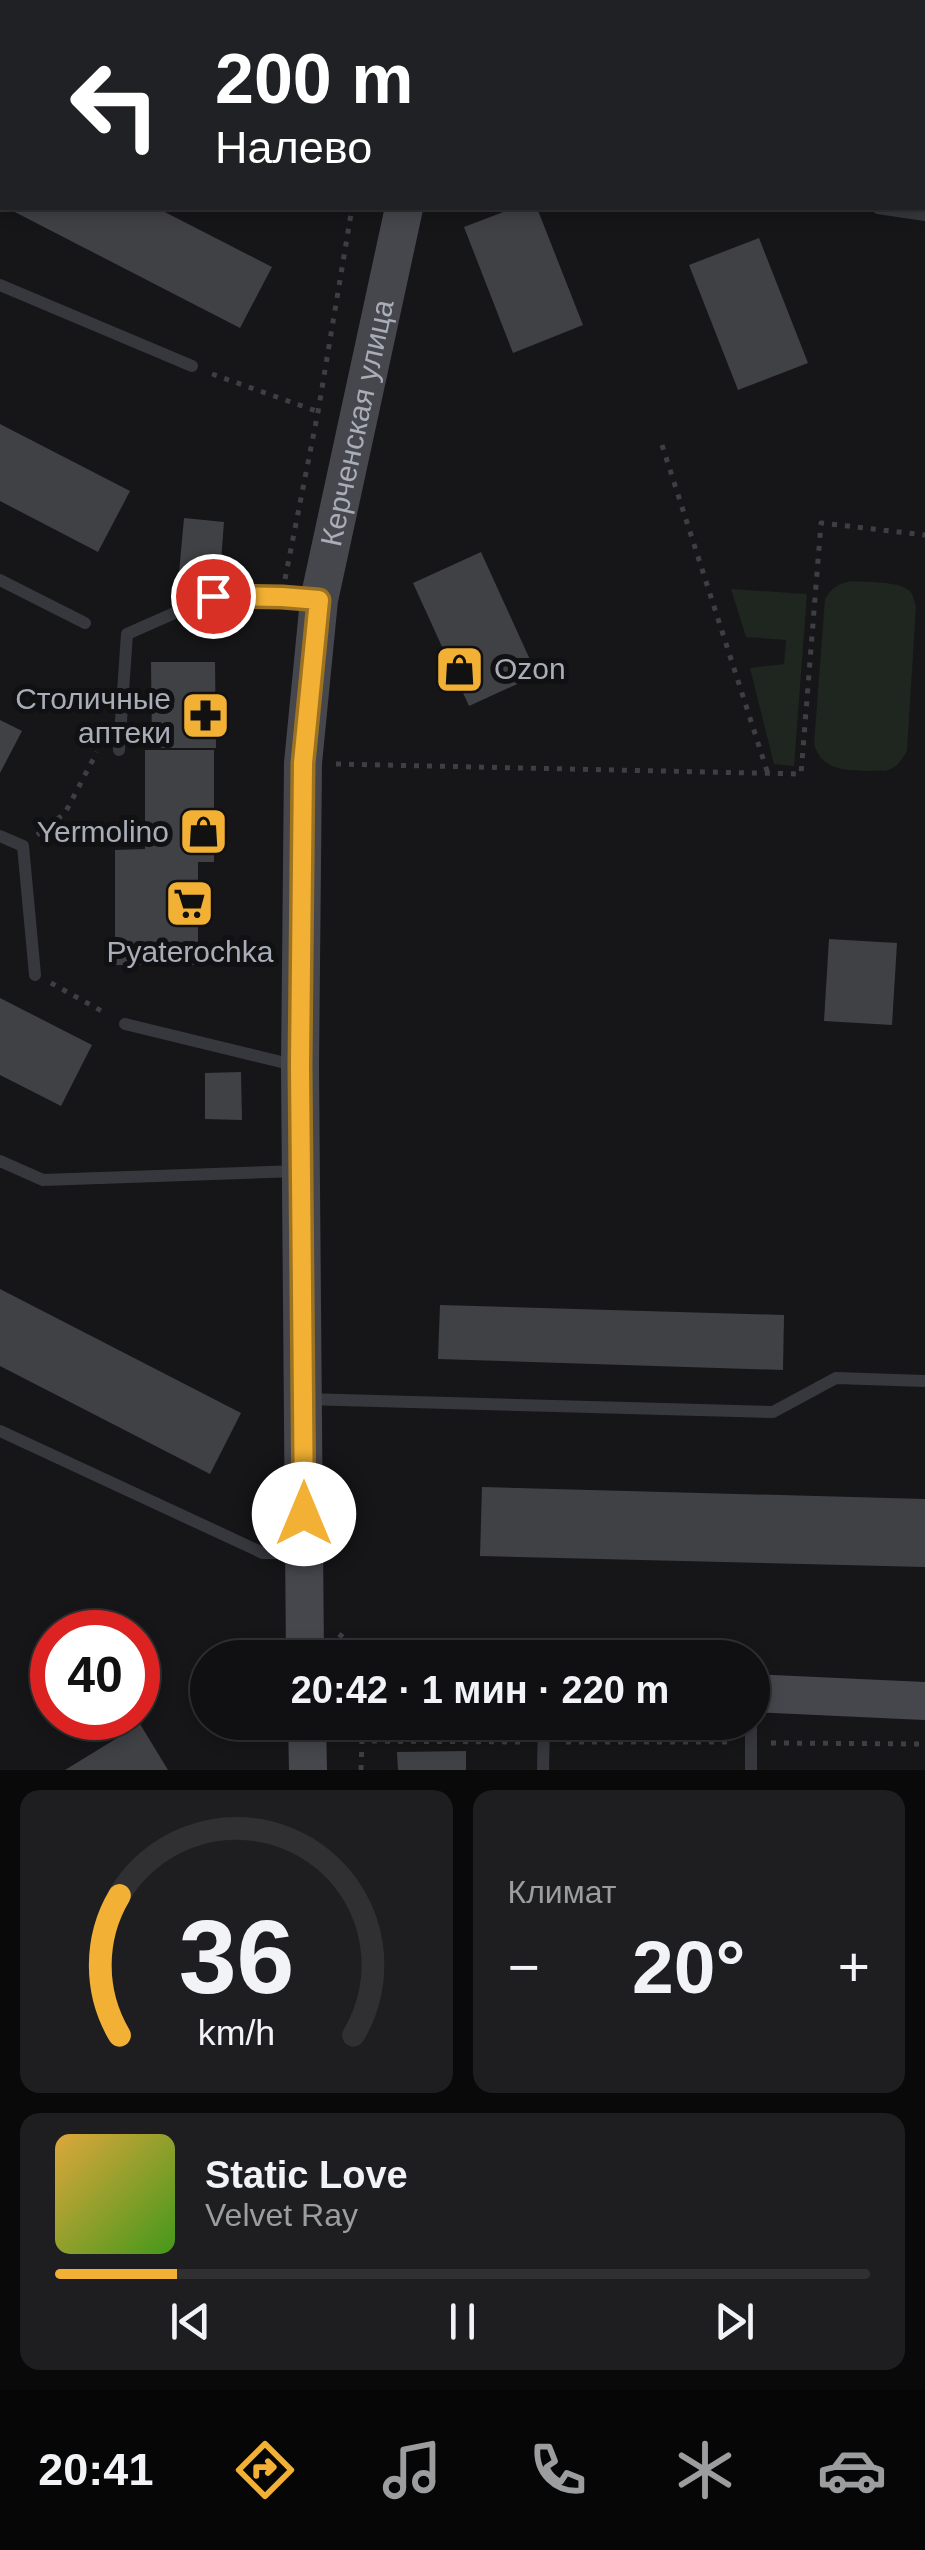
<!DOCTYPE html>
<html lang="ru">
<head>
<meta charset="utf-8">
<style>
	:root { --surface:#101012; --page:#1e1e20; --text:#f1f3f6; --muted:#9c9d9f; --line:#303032; --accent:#f2b134 }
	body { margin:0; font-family:Helvetica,sans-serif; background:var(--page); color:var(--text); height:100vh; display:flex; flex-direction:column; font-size:38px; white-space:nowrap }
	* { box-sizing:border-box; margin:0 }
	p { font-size:32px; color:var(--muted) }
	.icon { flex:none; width:55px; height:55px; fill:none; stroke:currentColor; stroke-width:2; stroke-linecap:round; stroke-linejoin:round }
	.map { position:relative; height:1770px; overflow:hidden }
	.drawer { display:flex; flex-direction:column; gap:20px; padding:20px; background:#09090a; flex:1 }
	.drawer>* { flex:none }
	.banner { position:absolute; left:0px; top:0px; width:925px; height:210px; box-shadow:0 5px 15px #0003,0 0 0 2px var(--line); background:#202124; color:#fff; overflow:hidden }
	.speed { position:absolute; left:30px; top:1610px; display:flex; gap:20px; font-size:50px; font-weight:700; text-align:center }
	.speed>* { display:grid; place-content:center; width:130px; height:130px; border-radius:50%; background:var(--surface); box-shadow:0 5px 15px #0003,0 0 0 2px var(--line); line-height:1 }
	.speed .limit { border:15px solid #d22; background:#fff; color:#111 }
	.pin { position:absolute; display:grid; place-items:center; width:85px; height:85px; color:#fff; margin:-42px; border:5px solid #fff; border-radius:50%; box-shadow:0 2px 10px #0007 }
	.me { position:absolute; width:110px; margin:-55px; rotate:0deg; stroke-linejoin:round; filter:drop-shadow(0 0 8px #0008) }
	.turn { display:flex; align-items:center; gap:35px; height:210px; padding:0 50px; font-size:45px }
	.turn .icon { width:130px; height:130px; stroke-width:2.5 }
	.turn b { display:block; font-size:70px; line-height:85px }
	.big { font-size:75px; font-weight:600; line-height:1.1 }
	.drawer .tile { flex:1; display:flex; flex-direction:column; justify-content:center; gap:15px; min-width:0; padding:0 35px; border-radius:20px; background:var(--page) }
	.drawer .dial { align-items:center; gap:0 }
	.dial svg { height:260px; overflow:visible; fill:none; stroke:var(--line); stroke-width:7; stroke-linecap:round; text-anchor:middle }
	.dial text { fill:var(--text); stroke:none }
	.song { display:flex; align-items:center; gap:30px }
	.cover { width:120px; height:120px; border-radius:15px; background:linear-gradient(135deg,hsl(40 70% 55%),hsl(100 70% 35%)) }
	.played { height:10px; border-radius:5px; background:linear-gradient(90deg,var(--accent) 15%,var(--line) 15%) }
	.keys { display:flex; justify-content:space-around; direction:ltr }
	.heat { display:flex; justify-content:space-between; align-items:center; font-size:55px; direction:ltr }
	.drawer .tiles { flex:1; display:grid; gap:20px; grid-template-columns:1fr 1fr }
	.tile:last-child { grid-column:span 2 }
	.trip { position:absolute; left:190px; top:1640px; width:580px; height:100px; border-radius:50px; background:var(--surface); box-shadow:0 5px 15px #0003,0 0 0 2px var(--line); font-weight:600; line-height:100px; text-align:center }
	.dock { display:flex; height:160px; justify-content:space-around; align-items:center; background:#060607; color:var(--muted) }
	.dock .icon { width:70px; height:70px }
	.dock .current { color:var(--accent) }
	.dock b { font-size:45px; color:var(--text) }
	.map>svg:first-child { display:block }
	.green { fill:#1e261f }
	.building { fill:#404145 }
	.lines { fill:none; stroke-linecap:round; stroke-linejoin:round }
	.path { stroke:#3d3f44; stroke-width:5; stroke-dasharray:5 8; stroke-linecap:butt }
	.lane { stroke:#37383d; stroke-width:12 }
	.secondary { stroke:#45474d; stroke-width:38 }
	.route-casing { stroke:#9d7322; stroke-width:25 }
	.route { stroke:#f2b134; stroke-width:18 }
	.labels { text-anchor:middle; stroke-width:10; stroke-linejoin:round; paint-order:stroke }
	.street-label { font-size:30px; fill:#a8adb8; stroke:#111113 }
	.poi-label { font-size:30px; fill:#a8adb8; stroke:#111113; text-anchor:end }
</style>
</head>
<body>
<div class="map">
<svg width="925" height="1770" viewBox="0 0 925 1770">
	<rect width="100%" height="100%" fill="#161618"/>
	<g class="green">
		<path d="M850 581C864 582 900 581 910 591 914 596 914 601 916 607L907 751C901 761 897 768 885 771 857 770 823 776 814 744L825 599C831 588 839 584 850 581Z"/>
		<polygon points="731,589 807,594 794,766 774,764 750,668 784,664 786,640 746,637"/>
	</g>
	<g class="building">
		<polygon points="7,208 157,208 272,267 240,328"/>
		<polygon points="514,208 537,208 583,325 513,353 464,227"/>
		<polygon points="759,238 808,363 738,390 689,265"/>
		<polygon points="0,424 130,491 98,552 0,501"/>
		<polygon points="184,518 224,522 220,574 179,573"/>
		<polygon points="481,552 537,675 469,706 413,583"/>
		<polygon points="151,662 215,662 216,748 152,748"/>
		<polygon points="0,720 22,731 0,773"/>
		<polygon points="145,750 214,750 214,862 198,862 198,965 115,965 115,850 145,849"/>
		<polygon points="829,939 897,943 892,1025 824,1021"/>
		<polygon points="0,998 92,1045 61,1106 0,1075"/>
		<polygon points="241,1072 242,1120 205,1119 205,1073"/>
		<polygon points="0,1289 241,1413 210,1474 0,1366"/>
		<polygon points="440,1305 784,1315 783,1370 438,1359"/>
		<polygon points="482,1487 925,1499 925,1567 480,1556"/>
		<polygon points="140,1724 168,1770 65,1770"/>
		<polygon points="466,1751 466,1770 398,1770 397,1752"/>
	</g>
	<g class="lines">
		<g class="path">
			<polyline points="212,374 319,412"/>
			<polyline points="662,445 768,774"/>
			<polyline points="285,579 318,412 352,208"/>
			<polyline points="336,764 801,774 821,523 925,535"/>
			<polyline points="37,835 65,813 97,752"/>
			<polyline points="51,983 107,1014"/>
			<polyline points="339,1634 363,1654 578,1658"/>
			<polyline points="362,1739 363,1722"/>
			<polyline points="566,1742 730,1742"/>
			<polyline points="771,1743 925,1744"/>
			<polyline points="361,1770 362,1741 525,1742"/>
		</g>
		<g class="lane">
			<polyline points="878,208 925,215"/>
			<polyline points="0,285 192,366"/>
			<polyline points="0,580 85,623"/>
			<polyline points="119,750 127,634 213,596 282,597 317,600"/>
			<polyline points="0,836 23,846 35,975"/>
			<polyline points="125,1024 298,1066"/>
			<polyline points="0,1161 43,1180 298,1171"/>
			<polyline points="305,1399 773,1412 836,1378 925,1381"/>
			<polyline points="0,1431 263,1553 302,1553"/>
			<polyline points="543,1770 544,1722"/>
			<polyline points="751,1770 751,1722"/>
		</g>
		<g class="secondary">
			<polyline points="464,0 478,2"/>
			<polyline points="772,0 784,2"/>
			<polyline points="922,28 925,29"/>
			<polyline points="922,82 925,82"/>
			<path id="s1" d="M305 1658 300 1067 303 763 319 600 404 208"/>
			<polyline points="752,1693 925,1701"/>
			<polyline points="307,1722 308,1770"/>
		</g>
	</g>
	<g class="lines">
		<defs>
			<polyline id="route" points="213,596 282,597 319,600 303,763 300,1066 304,1514"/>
		</defs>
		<use href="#route" class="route-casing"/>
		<use href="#route" class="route"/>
	</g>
	<defs>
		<symbol id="shop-square" viewBox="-11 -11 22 22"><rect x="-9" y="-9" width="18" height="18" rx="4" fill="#f2b134" stroke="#111113"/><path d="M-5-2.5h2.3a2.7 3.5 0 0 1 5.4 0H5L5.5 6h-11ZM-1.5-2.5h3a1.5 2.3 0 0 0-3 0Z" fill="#111"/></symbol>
		<symbol id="pharmacy-square" viewBox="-11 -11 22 22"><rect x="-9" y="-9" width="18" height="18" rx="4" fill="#f2b134" stroke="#111113"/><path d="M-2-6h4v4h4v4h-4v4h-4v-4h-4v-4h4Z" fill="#111"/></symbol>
		<symbol id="supermarket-square" viewBox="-11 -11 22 22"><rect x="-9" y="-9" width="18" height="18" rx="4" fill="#f2b134" stroke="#111113"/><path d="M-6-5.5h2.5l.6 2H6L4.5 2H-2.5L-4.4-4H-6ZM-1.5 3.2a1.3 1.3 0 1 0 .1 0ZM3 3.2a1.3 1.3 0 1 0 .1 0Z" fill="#111"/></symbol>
	</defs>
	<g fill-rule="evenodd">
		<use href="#shop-square" x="432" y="642" width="55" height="55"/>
		<use href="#pharmacy-square" x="178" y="688" width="55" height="55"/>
		<use href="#shop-square" x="176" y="804" width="55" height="55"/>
		<use href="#supermarket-square" x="162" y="876" width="55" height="55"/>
	</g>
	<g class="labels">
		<g class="street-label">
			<text dy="10" stroke="none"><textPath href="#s1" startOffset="1240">Керченская улица</textPath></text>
		</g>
		<g class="poi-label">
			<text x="494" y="679" text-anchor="start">Ozon</text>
			<text x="171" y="709">Столичные<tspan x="171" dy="34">аптеки</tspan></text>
			<text x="169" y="842">Yermolino</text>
			<text x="190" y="962" text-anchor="middle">Pyaterochka</text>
		</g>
	</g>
</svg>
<div class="speed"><div class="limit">40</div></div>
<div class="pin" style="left:213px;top:596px;background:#d93025"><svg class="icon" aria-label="arrive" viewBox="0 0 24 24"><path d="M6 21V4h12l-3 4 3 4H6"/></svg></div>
<svg class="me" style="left:304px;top:1514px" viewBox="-20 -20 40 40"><circle r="19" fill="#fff"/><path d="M0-13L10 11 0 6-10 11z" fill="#f2b134"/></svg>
<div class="trip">20:42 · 1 мин · 220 m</div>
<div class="banner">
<div class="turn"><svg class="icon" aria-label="left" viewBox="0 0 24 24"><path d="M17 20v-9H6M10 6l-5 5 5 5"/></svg><div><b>200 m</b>Налево</div></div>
</div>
</div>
<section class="drawer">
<div class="tiles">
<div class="tile dial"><svg viewBox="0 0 100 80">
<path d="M14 69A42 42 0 1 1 86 69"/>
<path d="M14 69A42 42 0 0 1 14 26" stroke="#f2b134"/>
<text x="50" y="56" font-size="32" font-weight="700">36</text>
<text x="50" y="72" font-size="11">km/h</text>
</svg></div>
<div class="tile"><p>Климат</p>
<div class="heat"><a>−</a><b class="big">20°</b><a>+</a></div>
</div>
<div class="tile">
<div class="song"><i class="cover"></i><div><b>Static Love</b><p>Velvet Ray</p></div></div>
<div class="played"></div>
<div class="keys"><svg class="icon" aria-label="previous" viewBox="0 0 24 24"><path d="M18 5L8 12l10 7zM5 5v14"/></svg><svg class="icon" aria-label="pause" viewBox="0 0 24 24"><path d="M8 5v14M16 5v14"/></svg><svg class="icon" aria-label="next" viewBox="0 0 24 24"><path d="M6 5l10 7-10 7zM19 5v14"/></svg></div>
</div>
</div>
</section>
<nav class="dock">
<b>20:41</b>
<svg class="icon current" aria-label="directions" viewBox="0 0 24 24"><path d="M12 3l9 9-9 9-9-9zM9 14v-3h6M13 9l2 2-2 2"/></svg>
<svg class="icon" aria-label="music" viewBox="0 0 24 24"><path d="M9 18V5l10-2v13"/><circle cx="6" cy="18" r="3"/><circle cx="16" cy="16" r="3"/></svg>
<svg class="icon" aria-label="phone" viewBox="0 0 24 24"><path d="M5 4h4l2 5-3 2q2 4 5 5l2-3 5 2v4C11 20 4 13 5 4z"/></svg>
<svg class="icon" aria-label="climate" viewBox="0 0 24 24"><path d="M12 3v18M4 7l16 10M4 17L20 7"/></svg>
<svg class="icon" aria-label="car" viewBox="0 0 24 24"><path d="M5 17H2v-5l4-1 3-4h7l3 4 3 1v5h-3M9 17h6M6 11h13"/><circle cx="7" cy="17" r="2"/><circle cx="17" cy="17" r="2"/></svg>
</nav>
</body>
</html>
